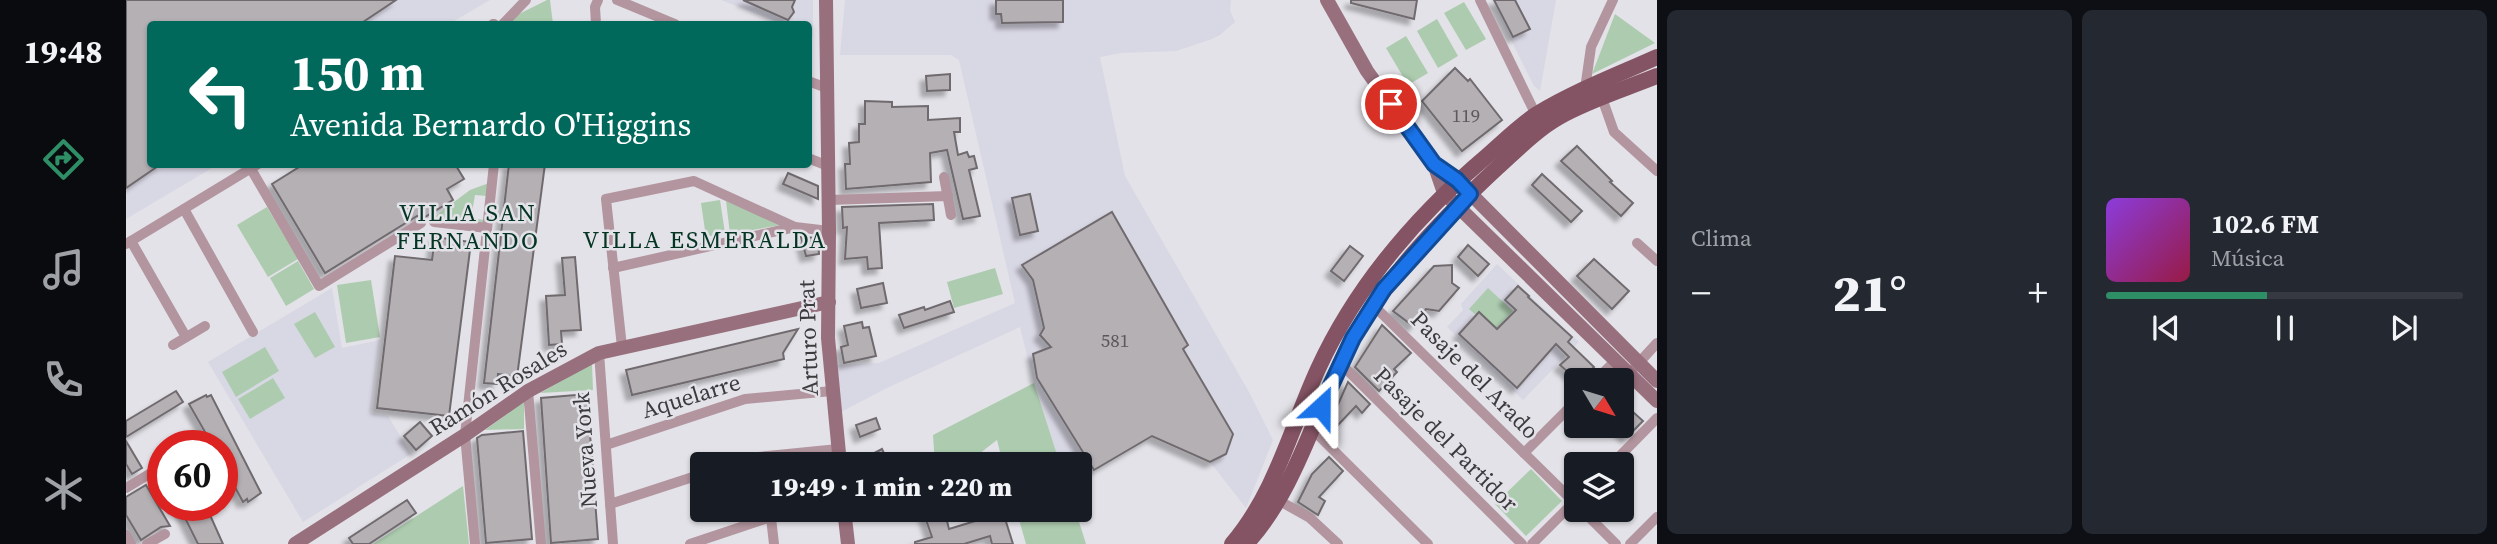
<!DOCTYPE html>
<html lang="es">
<head>
<meta charset="utf-8">
<style>
	:root { --surface:#171b24; --page:#242831; --text:#f1f3f6; --muted:#9ea1a6; --line:#363941; --accent:#2e8e66 }
	body { margin:0; font-family:"Source Serif 4",serif; background:var(--page); color:var(--text); height:100vh; display:flex; flex-direction:column; font-size:26px; white-space:nowrap }
	* { box-sizing:border-box; margin:0 }
	p { font-size:23px; color:var(--muted) }
	.icon { flex:none; width:38px; height:38px; fill:none; stroke:currentColor; stroke-width:2; stroke-linecap:round; stroke-linejoin:round }
	.map { position:relative; flex:1; overflow:hidden }
	.sheet { display:flex; flex-direction:column; gap:10px; padding:10px; background:#0d0f14; width:840px }
	.sheet>* { flex:none }
	.top-card { position:absolute; left:21px; top:21px; width:665px; height:147px; border-radius:7px; box-shadow:0 2px 5px #0004; background:#00695c; color:#fff; overflow:hidden }
	.needle { width:46px; rotate:128deg }
	.controls { position:absolute; left:1438px; top:368px; display:grid; gap:14px }
	.controls a { display:grid; place-items:center; width:70px; height:70px; border-radius:7px; background:var(--surface); box-shadow:0 2px 5px #0004; font-size:35px }
	.speed { position:absolute; left:21px; top:430px; display:flex; gap:14px; font-size:35px; font-weight:700; text-align:center }
	.speed>* { display:grid; place-content:center; width:91px; height:91px; border-radius:50%; background:var(--surface); box-shadow:0 2px 5px #0004; line-height:1 }
	.speed .limit { border:10px solid #d22; background:#fff; color:#111 }
	.pin { position:absolute; display:grid; place-items:center; width:60px; height:60px; color:#fff; margin:-30px; border:4px solid #fff; border-radius:50%; box-shadow:0 2px 7px #0007 }
	.me { position:absolute; width:77px; margin:-38px; rotate:24deg; stroke-linejoin:round; filter:drop-shadow(0 0 5px #0008) }
	.turn { display:flex; align-items:center; gap:24px; height:147px; padding:0 28px; font-size:32px }
	.turn .icon { width:91px; height:91px; stroke-width:2.5 }
	.turn b { display:block; font-size:49px; line-height:60px }
	.big { font-size:52px; font-weight:800; line-height:1.1 }
	.sheet .widget { flex:1; display:flex; flex-direction:column; justify-content:center; gap:10px; min-width:0; padding:0 24px; border-radius:10px; background:var(--page) }
	.song { display:flex; align-items:center; gap:21px }
	.cover { width:84px; height:84px; border-radius:10px; background:linear-gradient(135deg,hsl(270 70% 55%),hsl(340 70% 35%)) }
	.played { height:7px; border-radius:4px; background:linear-gradient(90deg,var(--accent) 45%,var(--line) 45%) }
	.keys { display:flex; justify-content:space-around; direction:ltr }
	.heat { display:flex; justify-content:space-between; align-items:center; font-size:38px; direction:ltr }
	.sheet .tiles { flex:1; display:grid; gap:10px; grid-template-columns:repeat(2,1fr) }
	.trip { position:absolute; left:564px; top:452px; width:402px; height:70px; border-radius:7px; background:var(--surface); box-shadow:0 2px 5px #0004; font-weight:800; line-height:70px; text-align:center }
	main { display:flex; flex:1; min-height:0 }
	.tab-bar { display:flex; flex-direction:column; width:126px; justify-content:space-around; align-items:center; background:#090b0e; color:var(--muted) }
	.tab-bar .icon { width:49px; height:49px }
	.tab-bar .current { color:var(--accent) }
	.tab-bar b { font-size:32px; color:var(--text) }
	.map>svg:first-child { display:block }
	.built { fill:#d8d7e4 }
	.green { fill:#adccaf }
	.building { fill:#b5b0b4; stroke:#706b6e; stroke-width:2; filter:url(#shadow) }
	.lines { fill:none; stroke-linecap:round; stroke-linejoin:round }
	.street { stroke:#b2959e; stroke-width:10 }
	.secondary { stroke:#986f7c; stroke-width:14 }
	.primary { stroke:#855464; stroke-width:16 }
	.route-casing { stroke:#114b97; stroke-width:18 }
	.route { stroke:#1a73e8; stroke-width:12 }
	.labels { text-anchor:middle; stroke-width:5; stroke-linejoin:round; paint-order:stroke }
	.number-label { font-size:19px; fill:#5a585b }
	.street-label { font-size:23px; fill:#3b3b3d; stroke:#e3e2e8 }
	.neighbourhood-label { font-size:24px; letter-spacing:2px; fill:#043422; stroke:#e3e2e8 }
</style>
</head>
<body>
<main>
<nav class="tab-bar">
<b>19:48</b>
<svg class="icon current" aria-label="directions" viewBox="0 0 24 24"><path d="M12 3l9 9-9 9-9-9zM9 14v-3h6M13 9l2 2-2 2"/></svg>
<svg class="icon" aria-label="music" viewBox="0 0 24 24"><path d="M9 18V5l10-2v13"/><circle cx="6" cy="18" r="3"/><circle cx="16" cy="16" r="3"/></svg>
<svg class="icon" aria-label="phone" viewBox="0 0 24 24"><path d="M5 4h4l2 5-3 2q2 4 5 5l2-3 5 2v4C11 20 4 13 5 4z"/></svg>
<svg class="icon" aria-label="climate" viewBox="0 0 24 24"><path d="M12 3v18M4 7l16 10M4 17L20 7"/></svg>
</nav>
<div class="map">
<svg width="1531" height="544" viewBox="0 0 1531 544">
	<defs>
		<filter id="shadow"><feDropShadow dx="-5.5" dy="5.5" stdDeviation="2" flood-color="#0004"/></filter>
	</defs>
	<rect width="100%" height="100%" fill="#e3e2e8"/>
	<g class="built">
		<polygon points="0,0 364,0 323,24 24,24 24,164 91,165 0,219"/>
		<polygon points="595,0 687,0 687,37 683,35 682,24 656,24"/>
		<polygon points="719,0 1105,0 1104,10 1109,22 1094,35 1086,39 1050,51 995,53 974,57 999,176 1123,392 1147,440 1120,508 1084,462 1026,436 954,477 954,464 934,464 908,383 894,327 761,388 715,412 711,365 753,363 889,303 833,60 825,55 714,55"/>
		<polygon points="1365,0 1430,0 1414,91 1408,86"/>
		<polygon points="1371,264 1453,342 1397,400 1321,327 1337,310 1335,304"/>
		<polygon points="206,288 216,348 254,340 245,413 262,416 285,454 177,522 82,362"/>
	</g>
	<g class="green">
		<polygon points="421,0 424,0 427,24 387,24 387,17"/>
		<polygon points="1338,2 1360,39 1340,50 1318,13"/>
		<polygon points="1489,14 1529,43 1466,74"/>
		<polygon points="1311,19 1332,56 1312,68 1291,31"/>
		<polygon points="1280,36 1302,73 1282,85 1260,48"/>
		<polygon points="363,183 361,196 349,195 345,218 358,220 358,224 308,217 344,190"/>
		<polygon points="594,200 599,233 580,237 575,203"/>
		<polygon points="600,201 655,225 604,234"/>
		<polygon points="141,207 172,259 142,277 111,225"/>
		<polygon points="172,261 188,289 160,306 144,278"/>
		<polygon points="869,268 877,294 828,308 821,282"/>
		<polygon points="245,280 254,337 220,343 211,285"/>
		<polygon points="1362,288 1387,311 1368,331 1343,309"/>
		<polygon points="189,312 209,347 189,358 168,324"/>
		<polygon points="139,347 153,371 110,397 96,372"/>
		<polygon points="466,364 467,390 414,393"/>
		<polygon points="147,378 159,398 124,419 112,399"/>
		<polygon points="908,383 934,464 877,464 871,440 840,464 809,464 807,435"/>
		<polygon points="398,402 398,429 359,430"/>
		<polygon points="1405,469 1436,501 1400,536 1369,504"/>
		<polygon points="337,486 343,544 247,544"/>
		<polygon points="890,509 949,509 960,544 900,544"/>
	</g>
	<g class="building">
		<polygon points="0,0 270,0 234,24 24,24 24,164 35,164 0,188"/>
		<polygon points="617,0 669,0 666,7 668,12 662,20"/>
		<polygon points="870,0 937,0 937,22 876,23 875,14 870,14"/>
		<polygon points="1225,0 1291,0 1288,19 1225,3"/>
		<polygon points="1368,0 1389,0 1404,29 1387,37"/>
		<polygon points="1329,68 1342,81 1344,79 1376,120 1336,151 1296,101"/>
		<polygon points="824,74 824,90 801,91 800,76"/>
		<polygon points="739,101 766,102 766,107 802,106 802,120 834,118 834,132 828,132 832,155 841,152 843,157 848,156 851,168 843,170 854,216 837,219 821,150 804,153 805,182 720,189 719,164 724,164 723,143 733,142 733,124 739,124"/>
		<polygon points="1451,146 1486,181 1484,182 1507,203 1495,216 1435,161"/>
		<polygon points="178,164 329,164 338,179 321,189 327,200 299,217 291,216 199,273 146,184"/>
		<polygon points="383,164 419,164 391,377 372,374 371,384 358,383"/>
		<polygon points="662,173 692,186 692,199 657,184"/>
		<polygon points="1416,174 1456,211 1445,222 1406,185"/>
		<polygon points="904,194 912,231 894,235 886,198"/>
		<polygon points="807,204 808,220 753,223 756,268 742,269 741,257 719,259 721,227 717,228 716,207"/>
		<polygon points="986,212 1062,345 1057,349 1107,434 1100,454 1084,462 1026,436 968,470 911,378 907,354 925,347 914,335 918,328 907,280 896,265"/>
		<polygon points="309,237 345,242 323,416 251,408 269,256 306,260"/>
		<polygon points="675,237 692,238 693,254 680,256"/>
		<polygon points="1342,245 1363,264 1352,276 1332,257"/>
		<polygon points="1224,246 1237,256 1218,281 1205,271"/>
		<polygon points="449,257 455,330 435,331 436,344 423,345 420,296 439,295 436,258"/>
		<polygon points="1468,259 1503,291 1486,309 1451,276"/>
		<polygon points="1326,265 1326,283 1333,288 1313,311 1300,309 1287,326 1267,311 1308,266"/>
		<polygon points="757,283 761,303 735,308 731,289"/>
		<polygon points="1392,286 1403,296 1402,297 1446,337 1442,342 1468,367 1456,380 1451,380 1434,365 1443,357 1430,344 1391,388 1333,334 1353,312 1371,329 1390,310 1379,300"/>
		<polygon points="824,301 828,312 778,328 773,315 798,307 799,310"/>
		<polygon points="736,322 737,328 743,327 750,356 718,363 715,347 722,345 718,326"/>
		<polygon points="1256,325 1285,353 1268,369 1271,372 1253,391 1229,367"/>
		<polygon points="672,329 657,353 658,359 506,395 500,370"/>
		<polygon points="1222,382 1244,404 1236,413 1230,406 1211,426 1205,420"/>
		<polygon points="50,391 57,402 0,437 0,421"/>
		<polygon points="461,394 472,539 425,543 415,398"/>
		<polygon points="80,395 81,397 85,395 135,493 122,502 121,499 117,502 96,463 96,446 87,446 63,404"/>
		<polygon points="1496,402 1517,421 1501,437 1488,425 1496,425"/>
		<polygon points="750,418 754,429 734,437 730,425"/>
		<polygon points="294,422 306,436 290,450 278,436"/>
		<polygon points="397,431 406,539 360,543 351,438 356,435"/>
		<polygon points="0,441 16,468 6,474 0,464"/>
		<polygon points="756,449 763,464 728,464"/>
		<polygon points="1203,457 1217,471 1193,497 1199,501 1192,515 1172,502 1186,474"/>
		<polygon points="20,485 44,526 35,527 15,540 0,515 0,497"/>
		<polygon points="281,500 290,513 243,544 227,544 223,538"/>
		<polygon points="53,506 80,506 97,544 72,544"/>
		<polygon points="813,509 818,509 823,529 859,518 856,509 876,509 887,544 866,544 864,536 838,544 789,544 789,542 806,537 798,514"/>
	</g>
	<g class="lines">
		<g class="street">
			<polyline points="491,0 549,24"/>
			<polyline points="1354,0 1410,115"/>
			<polyline points="367,24 368,24"/>
			<polyline points="377,24 400,0"/>
			<polyline points="470,24 469,7 472,0"/>
			<polyline points="682,81 701,88"/>
			<polyline points="1459,89 1465,47 1487,0"/>
			<polyline points="1476,98 1488,132 1531,171"/>
			<polyline points="682,158 702,166"/>
			<polyline points="125,169 193,286 295,223"/>
			<polyline points="818,177 825,215"/>
			<polyline points="703,200 822,196"/>
			<polyline points="58,209 127,332"/>
			<polyline points="308,222 361,228"/>
			<polyline points="5,241 60,337"/>
			<polyline points="1511,243 1531,261"/>
			<polyline points="0,244 132,164"/>
			<polyline points="487,268 669,227"/>
			<polyline points="1247,305 1451,505"/>
			<polyline points="47,345 79,326"/>
			<polyline points="496,347 480,199 568,181 669,227 703,231"/>
			<polyline points="473,353 487,544"/>
			<polyline points="1214,363 1396,544"/>
			<polyline points="1509,367 1531,343"/>
			<polyline points="1470,380 1490,360"/>
			<polyline points="402,391 415,544"/>
			<polyline points="1185,428 1302,544"/>
			<polyline points="480,445 619,399 706,391"/>
			<polyline points="1398,453 1451,400"/>
			<polyline points="608,464 632,457 712,449"/>
			<polyline points="1486,464 1531,418"/>
			<polyline points="0,488 25,473"/>
			<polyline points="1152,500 1184,518 1212,544"/>
			<polyline points="484,504 576,474"/>
			<polyline points="644,509 648,544"/>
			<polyline points="1455,509 1490,544"/>
			<polyline points="0,535 5,544"/>
			<polyline points="21,544 39,534"/>
			<polyline points="349,544 339,435 368,164"/>
			<polyline points="564,544 645,517"/>
			<polyline points="1406,544 1451,499"/>
			<polyline points="1504,544 1531,517"/>
		</g>
		<g class="secondary">
			<polyline points="700,0 703,231 702,338 714,464"/>
			<polyline points="1201,0 1241,71 1308,164 1318,193 1531,401"/>
			<polyline points="1308,164 1331,180 1531,381"/>
			<polyline points="718,509 722,544"/>
			<polyline points="169,544 339,435 402,391 473,353 703,302"/>
		</g>
		<g class="primary">
			<path d="M1106 544C1149 494 1165 428 1192 369 1231 284 1291 215 1362 155 1378 141 1394 125 1411 114 1449 91 1491 75 1531 57"/>
			<path d="M1120 544C1167 494 1188 417 1218 356 1251 286 1315 220 1371 168 1391 150 1410 130 1433 117 1463 100 1499 89 1531 76"/>
		</g>
	</g>
	<g class="lines">
		<defs>
			<polyline id="route" points="1195,407 1227,338 1258,289 1344,194 1331,180 1308,164 1265,104"/>
		</defs>
		<use href="#route" class="route-casing"/>
		<use href="#route" class="route"/>
	</g>
	<g class="labels">
		<g class="number-label">
			<text x="1340" y="122">119</text>
			<text x="989" y="347">581</text>
		</g>
		<g class="street-label">
			<text transform="translate(682 338) rotate(-92)" y="8">Arturo Prat</text>
			<text transform="translate(1349 375) rotate(45)" y="8">Pasaje del Arado</text>
			<text transform="translate(372 388) rotate(-32)" y="8">Ramón Rosales</text>
			<text transform="translate(565 396) rotate(-17)" y="8">Aquelarre</text>
			<text transform="translate(1320 439) rotate(45)" y="8">Pasaje del Partidor</text>
			<text transform="translate(459 450) rotate(-94)" y="8">Nueva York</text>
		</g>
		<g class="neighbourhood-label">
			<text x="342" y="221">VILLA SAN<tspan x="342" dy="28">FERNANDO</tspan></text>
			<text x="579" y="248">VILLA ESMERALDA</text>
		</g>
	</g>
</svg>
<div class="controls">
<a><svg class="needle" viewBox="-14 -14 28 28"><path d="M0-13l5 13h-10z" fill="#e53935"/><path d="M0 13l5-13h-10z" fill="#9ea1a6"/></svg></a>
<a><svg class="icon" aria-label="layers" viewBox="0 0 24 24"><path d="M12 4l9 5-9 5-9-5zM3 14l9 5 9-5"/></svg></a>
</div>
<div class="speed"><div class="limit">60</div></div>
<div class="pin" style="left:1265px;top:104px;background:#d93025"><svg class="icon" aria-label="arrive" viewBox="0 0 24 24"><path d="M6 21V4h12l-3 4 3 4H6"/></svg></div>
<svg class="me" style="left:1195px;top:407px" viewBox="-20 -20 40 40"><path d="M0-17L14 15 0 8-14 15z" fill="#1a73e8" stroke="#fff" stroke-width="4"/></svg>
<div class="trip">19:49 · 1 min · 220 m</div>
<div class="top-card">
<div class="turn"><svg class="icon" aria-label="left" viewBox="0 0 24 24"><path d="M17 20v-9H6M10 6l-5 5 5 5"/></svg><div><b>150 m</b>Avenida Bernardo O'Higgins</div></div>
</div>
</div>
<section class="sheet">
<div class="tiles">
<div class="widget"><p>Clima</p>
<div class="heat"><a>−</a><b class="big">21°</b><a>+</a></div>
</div>
<div class="widget">
<div class="song"><i class="cover"></i><div><b>102.6 FM</b><p>Música</p></div></div>
<div class="played"></div>
<div class="keys"><svg class="icon" aria-label="previous" viewBox="0 0 24 24"><path d="M18 5L8 12l10 7zM5 5v14"/></svg><svg class="icon" aria-label="pause" viewBox="0 0 24 24"><path d="M8 5v14M16 5v14"/></svg><svg class="icon" aria-label="next" viewBox="0 0 24 24"><path d="M6 5l10 7-10 7zM19 5v14"/></svg></div>
</div>
</div>
</section>
</main>
</body>
</html>
